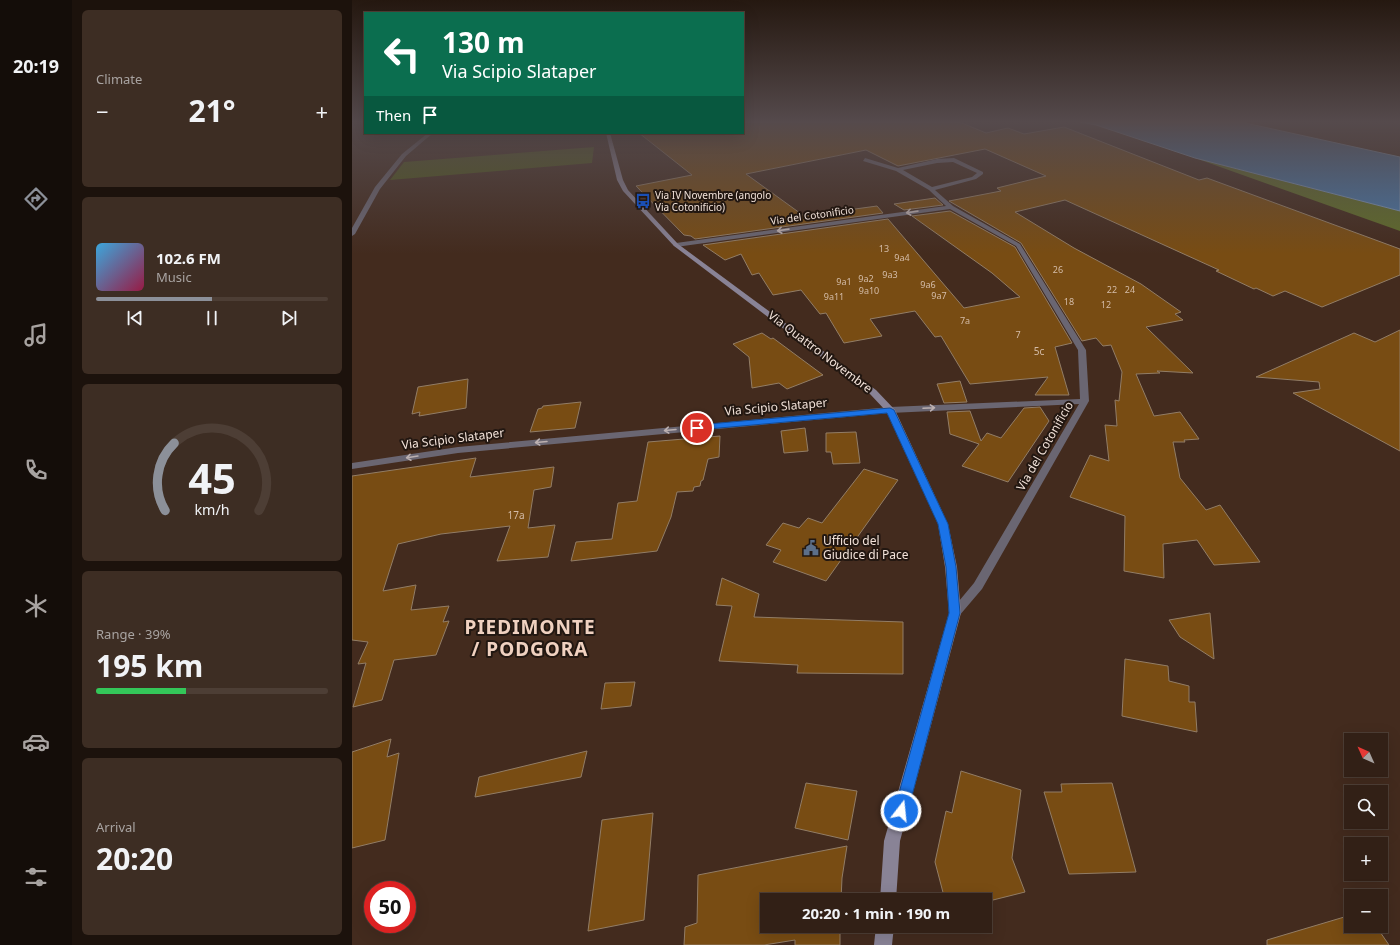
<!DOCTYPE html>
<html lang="en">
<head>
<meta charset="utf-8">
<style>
	:root { --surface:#322016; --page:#3d2d23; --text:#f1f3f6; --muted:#a8a3a1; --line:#4d3e35; --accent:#8c9099 }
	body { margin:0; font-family:"Noto Sans",sans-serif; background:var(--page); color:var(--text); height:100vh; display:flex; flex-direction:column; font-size:15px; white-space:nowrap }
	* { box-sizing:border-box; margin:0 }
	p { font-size:13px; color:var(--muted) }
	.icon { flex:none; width:22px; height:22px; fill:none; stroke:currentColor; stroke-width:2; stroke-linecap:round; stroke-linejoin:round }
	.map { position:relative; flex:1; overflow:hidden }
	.details { display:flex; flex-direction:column; gap:10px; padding:10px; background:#1c120c; width:280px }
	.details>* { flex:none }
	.top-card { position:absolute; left:12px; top:12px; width:380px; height:122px; border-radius:0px; box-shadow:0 4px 16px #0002,0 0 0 1px var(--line); background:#0b6e4f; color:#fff; overflow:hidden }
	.needle { width:26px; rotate:315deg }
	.tools { position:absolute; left:992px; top:733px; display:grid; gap:8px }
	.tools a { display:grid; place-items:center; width:44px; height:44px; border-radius:0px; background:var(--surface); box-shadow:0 4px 16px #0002,0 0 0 1px var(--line); font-size:20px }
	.speed { position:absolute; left:12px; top:881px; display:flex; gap:8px; font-size:20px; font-weight:700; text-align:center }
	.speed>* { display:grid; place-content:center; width:52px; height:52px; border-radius:50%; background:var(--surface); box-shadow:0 4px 16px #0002,0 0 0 1px var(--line); line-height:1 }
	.speed .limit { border:6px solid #d22; background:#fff; color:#111 }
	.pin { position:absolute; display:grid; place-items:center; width:34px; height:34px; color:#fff; margin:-17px; border:2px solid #fff; border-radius:50%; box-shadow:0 1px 4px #0007 }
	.me { position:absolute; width:44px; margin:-22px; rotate:16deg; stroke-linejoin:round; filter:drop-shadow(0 0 3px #0008) }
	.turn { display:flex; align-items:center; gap:14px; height:84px; padding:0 12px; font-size:18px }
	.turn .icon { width:52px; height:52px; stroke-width:2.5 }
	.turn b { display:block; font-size:28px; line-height:34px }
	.then { display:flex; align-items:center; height:38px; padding:0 12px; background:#0003; gap:8px; font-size:15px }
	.big { font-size:30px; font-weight:700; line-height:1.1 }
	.details .widget { flex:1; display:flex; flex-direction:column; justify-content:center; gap:6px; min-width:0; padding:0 14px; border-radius:6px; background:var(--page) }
	.details .dial { align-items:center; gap:0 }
	.dial svg { height:104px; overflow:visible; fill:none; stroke:var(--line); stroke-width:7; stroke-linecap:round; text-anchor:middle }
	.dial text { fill:var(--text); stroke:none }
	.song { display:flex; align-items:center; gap:12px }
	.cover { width:48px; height:48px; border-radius:6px; background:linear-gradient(135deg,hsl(200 70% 55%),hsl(340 70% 35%)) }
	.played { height:4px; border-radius:2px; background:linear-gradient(90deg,var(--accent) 50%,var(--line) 50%) }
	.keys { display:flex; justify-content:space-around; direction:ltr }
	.heat { display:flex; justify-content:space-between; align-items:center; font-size:22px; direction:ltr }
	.charge { height:6px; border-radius:3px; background:linear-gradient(90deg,#34c759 39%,var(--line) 0) }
	.trip { position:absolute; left:408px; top:893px; width:232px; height:40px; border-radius:0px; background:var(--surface); box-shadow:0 4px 16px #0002,0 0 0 1px var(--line); font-weight:700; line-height:40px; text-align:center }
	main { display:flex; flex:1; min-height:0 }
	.menu { display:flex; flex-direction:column; width:72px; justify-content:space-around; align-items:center; background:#140d09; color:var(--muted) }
	.menu .icon { width:28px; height:28px }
	.menu .current { color:var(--accent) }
	.menu b { font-size:18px; color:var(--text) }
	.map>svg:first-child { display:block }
	.green { fill:#4d5818 }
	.forest { fill:#5f6b2a }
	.water { fill:#4775a5; stroke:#7a96b5 }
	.building { fill:#784c13; stroke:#927d66 }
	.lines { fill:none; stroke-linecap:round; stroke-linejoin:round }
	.minor { fill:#6a6672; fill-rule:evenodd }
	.secondary { fill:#898396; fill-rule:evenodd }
	.oneway { stroke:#bcb0b0 }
	.route { fill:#1a73e8; stroke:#114b97 }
	.labels { text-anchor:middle; stroke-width:4; stroke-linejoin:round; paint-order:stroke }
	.far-number-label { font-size:9px; fill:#d4bca8 }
	.far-poi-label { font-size:10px; fill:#f2e2d9; stroke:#221711; text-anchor:start }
	.far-street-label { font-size:10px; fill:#f2e2d9; stroke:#221711 }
	.number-label { font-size:10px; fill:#d4bca8 }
	.street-label { font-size:12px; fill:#f2e2d9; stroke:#221711 }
	.poi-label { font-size:12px; fill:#f2e2d9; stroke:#221711; text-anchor:start }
	.near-district-label { font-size:19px; font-weight:bold; letter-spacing:1px; fill:#f0d1c0; stroke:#221711 }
</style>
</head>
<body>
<main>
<nav class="menu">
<b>20:19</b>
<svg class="icon current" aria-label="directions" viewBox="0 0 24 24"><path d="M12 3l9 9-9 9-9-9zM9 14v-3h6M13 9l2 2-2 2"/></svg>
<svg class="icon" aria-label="music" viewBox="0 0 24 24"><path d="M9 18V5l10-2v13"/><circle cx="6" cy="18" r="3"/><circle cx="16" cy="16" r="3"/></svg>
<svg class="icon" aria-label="phone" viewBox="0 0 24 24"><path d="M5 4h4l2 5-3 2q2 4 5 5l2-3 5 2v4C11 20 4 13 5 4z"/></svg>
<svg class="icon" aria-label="climate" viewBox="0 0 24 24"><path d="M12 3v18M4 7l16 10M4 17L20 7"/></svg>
<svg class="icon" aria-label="car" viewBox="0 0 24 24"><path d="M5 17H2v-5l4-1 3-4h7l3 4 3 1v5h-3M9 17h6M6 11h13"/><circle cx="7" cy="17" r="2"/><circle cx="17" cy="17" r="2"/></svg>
<svg class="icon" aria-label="filters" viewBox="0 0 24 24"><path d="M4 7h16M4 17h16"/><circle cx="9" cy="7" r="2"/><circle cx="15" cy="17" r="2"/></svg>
</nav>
<section class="details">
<div class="widget"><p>Climate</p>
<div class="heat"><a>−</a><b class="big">21°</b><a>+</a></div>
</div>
<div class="widget">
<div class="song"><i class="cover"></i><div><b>102.6 FM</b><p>Music</p></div></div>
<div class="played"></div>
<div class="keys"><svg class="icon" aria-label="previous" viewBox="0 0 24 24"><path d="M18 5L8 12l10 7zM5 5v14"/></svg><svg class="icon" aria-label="pause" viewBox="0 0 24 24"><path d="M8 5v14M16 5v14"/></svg><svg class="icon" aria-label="next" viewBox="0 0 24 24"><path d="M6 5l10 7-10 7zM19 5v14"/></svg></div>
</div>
<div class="widget dial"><svg viewBox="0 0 100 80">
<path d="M14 69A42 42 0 1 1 86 69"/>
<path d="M14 69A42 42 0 0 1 21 17" stroke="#8c9099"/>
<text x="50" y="56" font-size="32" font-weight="700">45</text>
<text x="50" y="72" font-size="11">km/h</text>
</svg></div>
<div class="widget"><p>Range · 39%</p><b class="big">195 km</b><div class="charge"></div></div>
<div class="widget"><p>Arrival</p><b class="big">20:20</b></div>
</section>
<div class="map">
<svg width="1048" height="945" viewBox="0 0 1048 945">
	<rect width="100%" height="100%" fill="#432b1e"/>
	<polygon class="green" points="242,147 240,163 38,180 52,162"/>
	<polygon class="forest" points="843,158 1048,211 1048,231"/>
	<polygon class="water" points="728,122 889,122 1048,157 1048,211 843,158 744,125"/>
	<g class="building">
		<polygon points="391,122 603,122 610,123 634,133 656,128 672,134 712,127 847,180 855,178 1048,249 1048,275 970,307 933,291 921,296 904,288 902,289 864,271 867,270 713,200 663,212 722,248 789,284 829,312 823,314 831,320 794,327 841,373 805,371 808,373 784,374 802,416 828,412 847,439 832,440 833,442 821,442 828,478 854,510 868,505 908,562 862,565 845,540 811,544 812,578 772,571 773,516 718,497 738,455 757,461 753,425 765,426 763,400 767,401 770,372 759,345 751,346 744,338 730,341 669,243 597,201 649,191 645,188 694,176 633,149 546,166 514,150 394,174 452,216 525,206 531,213 343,239 339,236 332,235 284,186 340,175 287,133 391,133"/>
		<polygon points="583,198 591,205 552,210 542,204"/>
		<polygon points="598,211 663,247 720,343 703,347 717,395 683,395 696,377 618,384 589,336 583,337 563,311 518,319 530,336 492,343 474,313 468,314 449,290 421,295 407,273 400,275 389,254 373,260 351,245 536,219 612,308 668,297 640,273 560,216"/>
		<polygon points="1048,330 1048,451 941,393 968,389 967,382 904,377 1002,333 1023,342"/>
		<polygon points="410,333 419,339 421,338 471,375 435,389 427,383 400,388 397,357 381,344"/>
		<polygon points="116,379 114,408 67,416 68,412 60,414 66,387"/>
		<polygon points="608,381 615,402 592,403 585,384"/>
		<polygon points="229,402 223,428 178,432 186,409 190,408 191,406"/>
		<polygon points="688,407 697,421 656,482 610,466 627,444 598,434 595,412 618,411 629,441 635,433 649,438 672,408"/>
		<polygon points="453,428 456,451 432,453 429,431"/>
		<polygon points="504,432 508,463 481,464 479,452 474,452 474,433"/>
		<polygon points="368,436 367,457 356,459 351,480 349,481 348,486 342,487 341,491 325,492 319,517 305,551 219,561 224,542 260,539 266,503 285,501 296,442"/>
		<polygon points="124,458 118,477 202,467 199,487 182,490 176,528 203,525 196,557 145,561 158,526 89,534 46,544 31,591 64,585 59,610 97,606 91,622 97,621 84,655 42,660 30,700 1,707 14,663 6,664 16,642 0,640 0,476"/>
		<polygon points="512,469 546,480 474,581 421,562 429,550 414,545 431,523 447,528 456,518 470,523"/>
		<polygon points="370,578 407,594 402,617 551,622 551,674 445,673 446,665 367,661 380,606 364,605"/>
		<polygon points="858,613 862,659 828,637 817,620"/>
		<polygon points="773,659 816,666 817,681 837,686 837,702 843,702 845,732 770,716"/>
		<polygon points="283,682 279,706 249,709 253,683"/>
		<polygon points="39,739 35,757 47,753 33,840 0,848 0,752"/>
		<polygon points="235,751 229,777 123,797 127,777"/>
		<polygon points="609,771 669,790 660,858 673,892 641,900 593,900 583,862 594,811 600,813"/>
		<polygon points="454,783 505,791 496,840 443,828"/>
		<polygon points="760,783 784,872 717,874 692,792 710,792 709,784"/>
		<polygon points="301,813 292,920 236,931 250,820"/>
		<polygon points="495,846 490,878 489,900 415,900 415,926 488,926 488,945 443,945 443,940 412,945 332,945 333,927 345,923 346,875"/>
		<polygon points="999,915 999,926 1024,926 1037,945 915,945 915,940"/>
	</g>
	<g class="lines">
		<g class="minor">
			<polygon points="76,133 81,133 54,156 28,189 3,234 0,236 0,228 23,187 50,154"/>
			<path d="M513 158 546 168 585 159 602 158 631 172V174L624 179 583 190 601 206 668 244 734 350 737 401 630 589 607 616 603 618 599 616 597 613 622 583 727 404 538 413 106 453 0 469V463L106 447 538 407 728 399 726 350 664 246 598 209 324 247 321 245 324 243 594 206 577 190 544 171 511 161ZM601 162 625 173 620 177 580 187 551 170 585 163Z"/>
		</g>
		<g class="secondary">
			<polygon points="254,133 258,133 271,180 276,190 326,244 524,390 543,410 596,524 605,567 609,613 548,841 544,900 528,900 532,841 597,613 593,567 586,524 534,411 518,394 322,246 271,191 265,180"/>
			<polygon points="524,926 542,926 540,945 522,945"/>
		</g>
	</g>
	<defs><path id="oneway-shaft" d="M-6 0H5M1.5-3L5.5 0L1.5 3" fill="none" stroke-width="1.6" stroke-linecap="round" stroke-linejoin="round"/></defs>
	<g class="oneway">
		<use href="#oneway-shaft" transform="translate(560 212) rotate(172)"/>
		<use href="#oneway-shaft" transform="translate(431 230) rotate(172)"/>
		<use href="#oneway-shaft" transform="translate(577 408) rotate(-3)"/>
		<use href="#oneway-shaft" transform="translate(318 430) rotate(175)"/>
		<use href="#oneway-shaft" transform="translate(189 442) rotate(175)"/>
		<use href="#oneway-shaft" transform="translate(60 457) rotate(171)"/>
	</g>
	<linearGradient id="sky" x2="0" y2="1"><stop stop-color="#251810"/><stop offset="0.48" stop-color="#554a4c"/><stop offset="1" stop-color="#554a4c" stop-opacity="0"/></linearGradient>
	<rect width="1048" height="254" fill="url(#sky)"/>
	<polygon class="route" points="538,408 542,410 596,524 604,567 608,613 556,811 554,816 549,818 544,816 542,811 597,613 594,567 586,524 535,413 345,430 341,428 345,425"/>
	<defs>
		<symbol id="bus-bare" viewBox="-9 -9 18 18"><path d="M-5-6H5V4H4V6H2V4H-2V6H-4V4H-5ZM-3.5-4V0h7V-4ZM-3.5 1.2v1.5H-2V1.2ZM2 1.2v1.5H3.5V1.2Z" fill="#1a4fb4" stroke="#221711" stroke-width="2.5" paint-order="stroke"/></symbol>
		<symbol id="civic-bare" viewBox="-9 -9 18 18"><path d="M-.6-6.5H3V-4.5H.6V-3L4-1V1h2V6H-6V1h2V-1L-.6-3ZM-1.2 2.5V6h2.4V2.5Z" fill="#5c6f8a" stroke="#221711" stroke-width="2.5" paint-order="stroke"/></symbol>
	</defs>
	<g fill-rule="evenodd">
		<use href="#bus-bare" x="280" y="190" width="22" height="22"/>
		<use href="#civic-bare" x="448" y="537" width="22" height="22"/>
	</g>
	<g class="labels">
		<g class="far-number-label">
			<text x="532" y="252">13</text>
			<text x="550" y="261">9a4</text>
			<text x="706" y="273">26</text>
			<text x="538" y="278">9a3</text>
			<text x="514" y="282">9a2</text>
			<text x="492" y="285">9a1</text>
			<text x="576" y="288">9a6</text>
			<text x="760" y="293">22</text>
			<text x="778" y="293">24</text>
			<text x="517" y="294">9a10</text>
			<text x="587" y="299">9a7</text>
			<text x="482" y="300">9a11</text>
			<text x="717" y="305">18</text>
			<text x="754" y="308">12</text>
			<text x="613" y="324">7a</text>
			<text x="666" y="338">7</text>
		</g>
		<g class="far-poi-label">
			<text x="303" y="199">Via IV Novembre (angolo<tspan x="303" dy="12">Via Cotonificio)</tspan></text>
		</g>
		<g class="far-street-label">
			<text transform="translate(460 215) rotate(-8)" y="4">Via del Cotonificio</text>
		</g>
		<g class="number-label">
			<text x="687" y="355">5c</text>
			<text x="164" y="519">17a</text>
		</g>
		<g class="street-label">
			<text transform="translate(468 352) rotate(37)" y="4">Via Quattro Novembre</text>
			<text transform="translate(424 407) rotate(-5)" y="4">Via Scipio Slataper</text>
			<text transform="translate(101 439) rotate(-7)" y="4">Via Scipio Slataper</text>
			<text transform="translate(693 446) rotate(-60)" y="4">Via del Cotonificio</text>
		</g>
		<g class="poi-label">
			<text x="471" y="545">Ufficio del<tspan x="471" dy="14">Giudice di Pace</tspan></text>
		</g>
		<g class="near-district-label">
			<text x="178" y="634">PIEDIMONTE<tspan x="178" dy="22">/ PODGORA</tspan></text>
		</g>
	</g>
</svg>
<div class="tools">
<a><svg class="needle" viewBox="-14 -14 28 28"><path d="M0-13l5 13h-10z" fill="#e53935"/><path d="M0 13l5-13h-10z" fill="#a8a3a1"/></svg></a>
<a><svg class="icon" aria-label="search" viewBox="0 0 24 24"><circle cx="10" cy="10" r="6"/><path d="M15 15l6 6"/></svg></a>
<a>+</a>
<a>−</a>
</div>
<div class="speed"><div class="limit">50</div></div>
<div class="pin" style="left:345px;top:428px;background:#d93025"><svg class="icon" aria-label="arrive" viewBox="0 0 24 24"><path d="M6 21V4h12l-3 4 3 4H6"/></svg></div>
<svg class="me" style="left:549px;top:811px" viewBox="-20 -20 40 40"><circle r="17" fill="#1a73e8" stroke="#fff" stroke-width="3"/><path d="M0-11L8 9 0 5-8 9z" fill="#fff"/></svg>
<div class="trip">20:20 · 1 min · 190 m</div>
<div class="top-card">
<div class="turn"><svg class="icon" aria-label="left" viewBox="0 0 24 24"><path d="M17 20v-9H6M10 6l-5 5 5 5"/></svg><div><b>130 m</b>Via Scipio Slataper</div></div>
<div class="then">Then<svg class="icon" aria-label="arrive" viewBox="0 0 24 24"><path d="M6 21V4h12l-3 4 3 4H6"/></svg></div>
</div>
</div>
</main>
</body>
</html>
